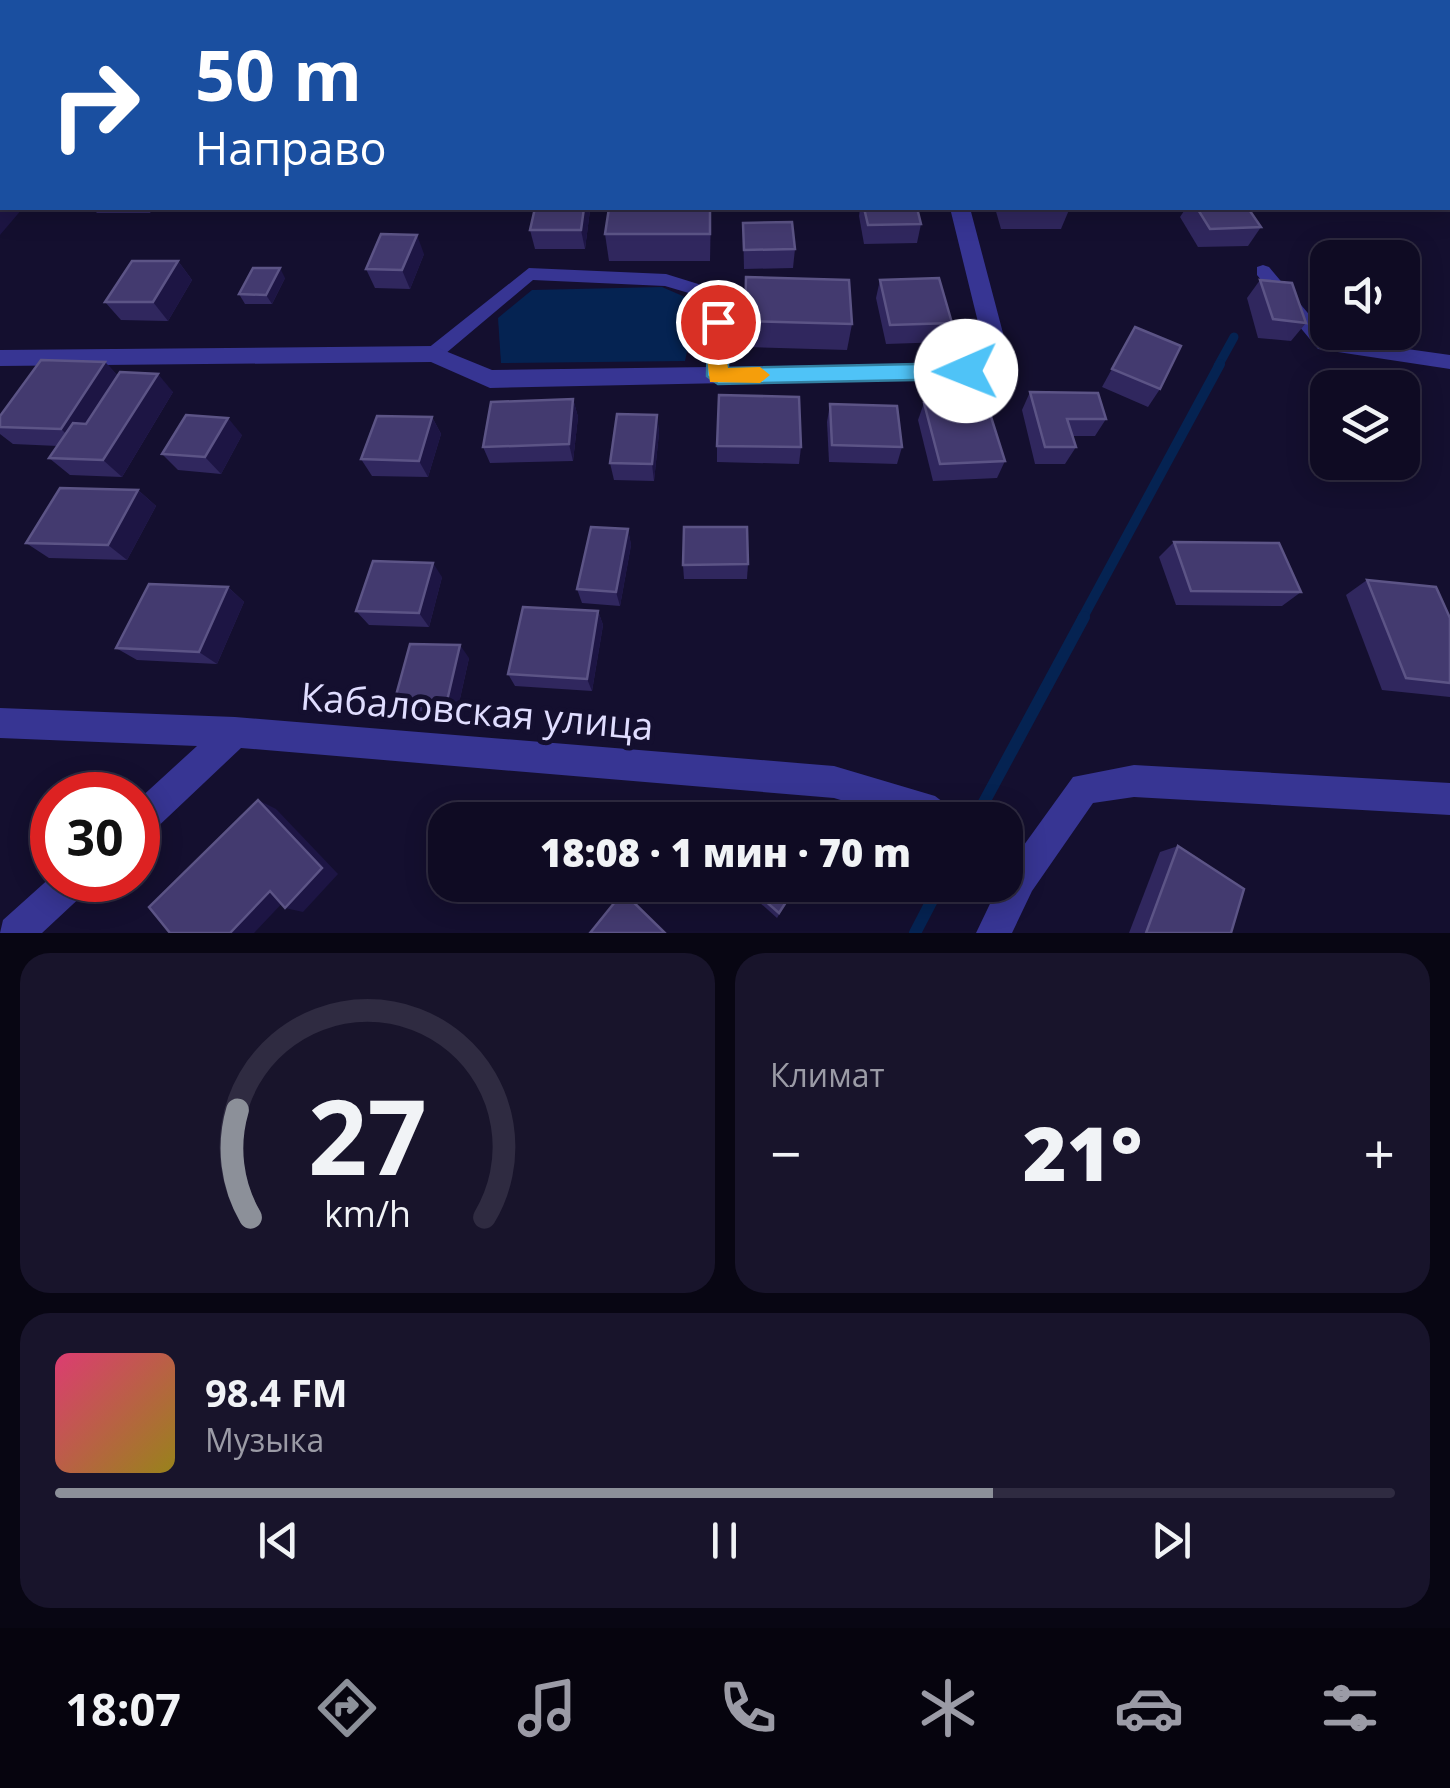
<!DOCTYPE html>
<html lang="ru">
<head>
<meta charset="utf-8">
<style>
	:root { --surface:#0f0b23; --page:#18142b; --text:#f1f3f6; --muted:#9b9ba6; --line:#2f2b41; --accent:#8c9099 }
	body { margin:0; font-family:"Open Sans",sans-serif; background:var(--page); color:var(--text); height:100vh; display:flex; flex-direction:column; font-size:38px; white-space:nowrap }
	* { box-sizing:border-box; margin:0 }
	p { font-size:32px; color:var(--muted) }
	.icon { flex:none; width:55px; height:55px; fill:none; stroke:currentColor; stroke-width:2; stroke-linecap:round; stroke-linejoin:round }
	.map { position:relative; height:933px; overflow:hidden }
	.details { display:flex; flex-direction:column; gap:20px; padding:20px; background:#080613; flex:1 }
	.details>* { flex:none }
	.banner { position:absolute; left:0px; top:0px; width:1450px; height:210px; box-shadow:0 5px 25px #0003,0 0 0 2px var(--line); background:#1a4fa0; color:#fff; overflow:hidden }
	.controls { position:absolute; left:1310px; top:240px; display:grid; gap:20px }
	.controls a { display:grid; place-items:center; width:110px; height:110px; border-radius:20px; background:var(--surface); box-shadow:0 5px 25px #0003,0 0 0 2px var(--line); font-size:50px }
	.speed { position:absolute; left:30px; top:772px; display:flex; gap:20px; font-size:50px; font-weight:700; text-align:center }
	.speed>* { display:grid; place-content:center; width:130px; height:130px; border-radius:50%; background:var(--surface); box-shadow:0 5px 25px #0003,0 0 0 2px var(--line); line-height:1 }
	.speed .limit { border:15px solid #d22; background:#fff; color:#111 }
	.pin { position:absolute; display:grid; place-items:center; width:85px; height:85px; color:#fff; margin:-42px; border:5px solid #fff; border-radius:50%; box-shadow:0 2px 10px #0007 }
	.me { position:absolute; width:110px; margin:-55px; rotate:269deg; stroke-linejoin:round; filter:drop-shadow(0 0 8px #0008) }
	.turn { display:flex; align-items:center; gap:35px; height:210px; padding:0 30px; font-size:45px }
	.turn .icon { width:130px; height:130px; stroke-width:2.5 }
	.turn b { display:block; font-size:70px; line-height:85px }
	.big { font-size:75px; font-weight:800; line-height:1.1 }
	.details .tile { flex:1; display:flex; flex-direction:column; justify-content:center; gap:15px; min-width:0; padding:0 35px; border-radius:30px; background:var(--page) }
	.details .dial { align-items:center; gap:0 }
	.dial svg { height:260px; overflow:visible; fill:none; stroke:var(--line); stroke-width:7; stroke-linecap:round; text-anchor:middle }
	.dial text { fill:var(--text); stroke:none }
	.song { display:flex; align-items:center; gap:30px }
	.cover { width:120px; height:120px; border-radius:15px; background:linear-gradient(135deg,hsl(340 70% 55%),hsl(50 70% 35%)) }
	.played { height:10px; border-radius:5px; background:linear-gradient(90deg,var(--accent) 70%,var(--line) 70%) }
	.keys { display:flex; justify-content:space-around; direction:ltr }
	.heat { display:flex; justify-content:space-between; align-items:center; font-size:55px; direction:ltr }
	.details .tiles { flex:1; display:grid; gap:20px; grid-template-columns:1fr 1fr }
	.tile:last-child { grid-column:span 2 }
	.trip { position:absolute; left:428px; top:802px; width:595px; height:100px; border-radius:30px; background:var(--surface); box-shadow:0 5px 25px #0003,0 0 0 2px var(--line); font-weight:800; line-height:100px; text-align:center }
	.tabs { display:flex; height:160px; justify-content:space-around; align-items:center; background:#06040e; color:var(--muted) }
	.tabs .icon { width:70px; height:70px }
	.tabs .selected { color:var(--accent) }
	.tabs b { font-size:45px; color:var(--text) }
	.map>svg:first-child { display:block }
	.water { fill:#052352 }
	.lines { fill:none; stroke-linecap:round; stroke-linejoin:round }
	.stream-far2 { stroke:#052352; stroke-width:9 }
	.stream-far1 { stroke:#052352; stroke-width:10 }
	.stream { stroke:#052352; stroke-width:12 }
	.service { fill:#373593; fill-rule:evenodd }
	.minor { fill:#373593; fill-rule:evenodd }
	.rail { stroke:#09ebff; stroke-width:5; stroke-dasharray:10 9; stroke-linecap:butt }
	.wall { fill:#30275e }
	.shaded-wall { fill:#1d1544 }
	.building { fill:#433a6f; stroke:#5c5486; stroke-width:2.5 }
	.route { fill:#4fc3f7; stroke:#337fa1; stroke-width:2.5 }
	.slow { fill:#f59e0b }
	.labels { text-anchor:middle; stroke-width:10; stroke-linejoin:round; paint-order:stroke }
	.near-street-label { font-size:38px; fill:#e0ddff; stroke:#140f2f }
</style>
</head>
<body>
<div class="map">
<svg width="1450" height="933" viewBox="0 0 1450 933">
	<rect width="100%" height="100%" fill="#140f2f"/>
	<polygon class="water" points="662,287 685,297 694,319 685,361 501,363 498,318 532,290"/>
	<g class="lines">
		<polyline class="stream-far2" points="1218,366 1234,337"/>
		<polyline class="stream-far1" points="1082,619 1220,364"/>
		<g class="stream">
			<polyline points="975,819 1084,617"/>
			<polyline points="915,933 940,885"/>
		</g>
		<g class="service">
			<polygon points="1263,265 1269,267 1329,338 1450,355 1450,369 1318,349 1257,275 1257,267"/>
			<polygon points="529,268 666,274 724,292 727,376 725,381 718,383 709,376 709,299 665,286 533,280 439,359 427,359 424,354 427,349"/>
		</g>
		<g class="minor">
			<polygon points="950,208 970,208 1013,371 1010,377 490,388 431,362 0,366 0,350 433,346 492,370 988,363"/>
			<polygon points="0,708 235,717 834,766 935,796 951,808 955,820 908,820 834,798 241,748 150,834 138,838 138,800 197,746 0,738"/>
			<polygon points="1134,765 1450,783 1450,815 1134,797 1093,803 1032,891 1012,933 976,933 999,885 1005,885 1005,851 1016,856 1073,777"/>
			<polygon points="52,876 52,880 91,880 86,892 42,933 0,933 3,920"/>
		</g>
		<g class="rail">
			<polyline points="268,2 309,0"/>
			<polyline points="469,2 576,0"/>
			<polyline points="798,2 892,0"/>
		</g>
	</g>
	<g class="wall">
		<polygon points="92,208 154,208 150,213 97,213"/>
		<polygon points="224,208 269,208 225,209"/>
		<polygon points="711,208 710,261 609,261 605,234"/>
		<polygon points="860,208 917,208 921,224 917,243 864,244 859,216"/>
		<polygon points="995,208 1068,208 1069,210 1061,229 1001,229"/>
		<polygon points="1186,208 1248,208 1261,227 1248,246 1198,247 1180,217"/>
		<polygon points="590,210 585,249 535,249 530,230"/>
		<polygon points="743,223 795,249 793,268 744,269"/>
		<polygon points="424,254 410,289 375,288 366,269"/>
		<polygon points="178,261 192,280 168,321 121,320 105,302"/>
		<polygon points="746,277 852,324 847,350 744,347"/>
		<polygon points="285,278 272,304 245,304 239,294"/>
		<polygon points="880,280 952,323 946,342 886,344 876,298"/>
		<polygon points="1260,280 1306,323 1291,341 1258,338 1247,298"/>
		<polygon points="1135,327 1160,389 1148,407 1102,387"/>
		<polygon points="105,362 118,376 173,392 122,477 70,475 49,458 58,446 13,444 0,434 0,416"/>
		<polygon points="1030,392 1106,419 1095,436 1072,436 1076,447 1065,464 1035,464 1022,410"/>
		<polygon points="573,399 578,417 573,461 490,463 483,447"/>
		<polygon points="924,403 1005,461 997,478 933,481 918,420"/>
		<polygon points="830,404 902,447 897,464 829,462 827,422"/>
		<polygon points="657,415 659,433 654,481 614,480 610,463"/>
		<polygon points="432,417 441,434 428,477 372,476 361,459"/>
		<polygon points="242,435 221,474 178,470 162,454"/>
		<polygon points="717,446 801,447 799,464 717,462"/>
		<polygon points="138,490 156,506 127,560 49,558 26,543"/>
		<polygon points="628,529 631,545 620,606 582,603 577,589"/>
		<polygon points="1174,542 1301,592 1282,606 1176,605 1159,557"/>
		<polygon points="748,564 747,579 684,579 683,565"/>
		<polygon points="442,577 429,627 369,625 356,611"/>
		<polygon points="1367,580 1450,618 1450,697 1382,690 1346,595"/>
		<polygon points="228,587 244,602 217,664 137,660 116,648"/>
		<polygon points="598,611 603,625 592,691 515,686 508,674"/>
		<polygon points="469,658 457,712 407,711 395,699"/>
		<polygon points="1178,846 1231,933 1129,933 1160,852"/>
		<polygon points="740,885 797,885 777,918"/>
	</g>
	<g class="shaded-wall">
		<polygon points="2,90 2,109 0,106 0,91"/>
		<polygon points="2,193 2,208 23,208 0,235 0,196"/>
		<polygon points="584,208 590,208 590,210 585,249 581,230"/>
		<polygon points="417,235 424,254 410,289 402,270"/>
		<polygon points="178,261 192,280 168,321 153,302"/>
		<polygon points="280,268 285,278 272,304 266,295"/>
		<polygon points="105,362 122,380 80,447 61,429"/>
		<polygon points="158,374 173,392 122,477 103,460"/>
		<polygon points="573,399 578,417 573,461 569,444"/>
		<polygon points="657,415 659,433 654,481 652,464"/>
		<polygon points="432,417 441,434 428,477 419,461"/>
		<polygon points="228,418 242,435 221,474 205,457"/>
		<polygon points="138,490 156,506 127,560 108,545"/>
		<polygon points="628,529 631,545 620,606 616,592"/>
		<polygon points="433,563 442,577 429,627 419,613"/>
		<polygon points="228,587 244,602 217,664 199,652"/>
		<polygon points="598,611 603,625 592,691 587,679"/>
		<polygon points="460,645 469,658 457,712 447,701"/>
		<polygon points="258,800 276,809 338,874 303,912 285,908"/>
		<polygon points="270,891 289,896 254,933 230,933"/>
	</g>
	<g class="building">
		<polygon points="2,69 2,90 0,91 0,70"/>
		<polygon points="0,162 2,162 2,193 0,196"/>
		<polygon points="535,208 584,208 581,230 530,230"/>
		<polygon points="609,208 710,208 710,234 605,234"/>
		<polygon points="864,208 917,208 921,224 868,225"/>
		<polygon points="1007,208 1068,208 1069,210 1008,210"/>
		<polygon points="1197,208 1248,208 1261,227 1210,229"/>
		<polygon points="792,222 795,249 744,250 743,223"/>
		<polygon points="381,234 417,235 402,270 366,269"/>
		<polygon points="132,261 178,261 153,302 105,302"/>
		<polygon points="253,268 280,268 266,295 239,294"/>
		<polygon points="746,277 849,280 852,324 745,321"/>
		<polygon points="939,278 952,323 890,325 880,280"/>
		<polygon points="1260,280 1292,283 1306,323 1273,319"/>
		<polygon points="1135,327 1181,346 1160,389 1112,369"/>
		<polygon points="41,360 105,362 61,429 0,427 0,416"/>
		<polygon points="120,372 158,374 103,460 49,458 73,423 86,424"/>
		<polygon points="1030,392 1098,393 1106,419 1067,419 1076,447 1045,447"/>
		<polygon points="719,395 799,397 801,447 717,446"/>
		<polygon points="573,399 569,444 483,447 491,402"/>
		<polygon points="986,401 1005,461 940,464 924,403"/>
		<polygon points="830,404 897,406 902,447 832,445"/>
		<polygon points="617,414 657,415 652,464 610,463"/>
		<polygon points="186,415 228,418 205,457 162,454"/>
		<polygon points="377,416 432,417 419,461 361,459"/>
		<polygon points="60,488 138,490 108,545 26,543"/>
		<polygon points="591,527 628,529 616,592 577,589"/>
		<polygon points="684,527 747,527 748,564 683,565"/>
		<polygon points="1174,542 1279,543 1301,592 1191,591"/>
		<polygon points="373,561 433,563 419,613 356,611"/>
		<polygon points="1367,580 1436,587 1450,618 1450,683 1406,678"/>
		<polygon points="149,584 228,587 199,652 116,648"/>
		<polygon points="523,607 598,611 587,679 508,674"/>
		<polygon points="410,644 460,645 447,701 395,699"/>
		<polygon points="258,800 322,868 285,908 270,891 230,933 170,933 149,907"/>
		<polygon points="768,808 783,820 759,820"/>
		<polygon points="1178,846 1244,889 1231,933 1146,933"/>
		<polygon points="747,885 797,885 779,913"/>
		<polygon points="623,892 665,933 590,933"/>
	</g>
	<polygon class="route" points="718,315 728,322 728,368 966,363 977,371 966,379 718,384 707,376 708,322"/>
	<polygon class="slow" points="718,350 725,352 728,368 760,367 770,375 760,383 710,382 707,358"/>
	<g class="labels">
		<g class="near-street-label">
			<text transform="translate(477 712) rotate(5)" y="13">Кабаловская улица</text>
		</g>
	</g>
</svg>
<div class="controls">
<a><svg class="icon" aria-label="sound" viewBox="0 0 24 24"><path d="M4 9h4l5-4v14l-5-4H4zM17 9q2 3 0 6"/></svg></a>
<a><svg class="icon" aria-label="layers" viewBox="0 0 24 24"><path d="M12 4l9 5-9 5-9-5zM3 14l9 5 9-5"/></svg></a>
</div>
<div class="speed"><div class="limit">30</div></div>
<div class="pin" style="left:718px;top:322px;background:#d93025"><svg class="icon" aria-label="arrive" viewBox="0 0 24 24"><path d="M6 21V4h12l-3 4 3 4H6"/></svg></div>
<svg class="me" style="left:966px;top:371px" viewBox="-20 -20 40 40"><circle r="19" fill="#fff"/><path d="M0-13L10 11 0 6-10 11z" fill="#4fc3f7"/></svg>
<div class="trip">18:08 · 1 мин · 70 m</div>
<div class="banner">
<div class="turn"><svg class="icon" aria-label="right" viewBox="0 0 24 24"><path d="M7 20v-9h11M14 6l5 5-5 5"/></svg><div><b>50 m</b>Направо</div></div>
</div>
</div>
<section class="details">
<div class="tiles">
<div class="tile dial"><svg viewBox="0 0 100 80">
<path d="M14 69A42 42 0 1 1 86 69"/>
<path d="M14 69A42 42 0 0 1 10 36" stroke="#8c9099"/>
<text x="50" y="56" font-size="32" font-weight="700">27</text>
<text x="50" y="72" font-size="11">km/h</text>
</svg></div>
<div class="tile"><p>Климат</p>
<div class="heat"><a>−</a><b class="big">21°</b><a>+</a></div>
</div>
<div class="tile">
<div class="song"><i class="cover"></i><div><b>98.4 FM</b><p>Музыка</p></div></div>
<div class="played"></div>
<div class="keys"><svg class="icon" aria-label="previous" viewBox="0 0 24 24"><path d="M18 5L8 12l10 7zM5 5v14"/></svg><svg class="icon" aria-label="pause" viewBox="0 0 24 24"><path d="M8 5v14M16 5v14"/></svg><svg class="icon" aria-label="next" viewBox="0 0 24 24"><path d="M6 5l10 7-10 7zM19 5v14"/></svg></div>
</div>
</div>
</section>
<nav class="tabs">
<b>18:07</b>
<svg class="icon selected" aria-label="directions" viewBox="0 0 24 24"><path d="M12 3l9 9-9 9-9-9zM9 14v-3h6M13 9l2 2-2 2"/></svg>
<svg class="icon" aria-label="music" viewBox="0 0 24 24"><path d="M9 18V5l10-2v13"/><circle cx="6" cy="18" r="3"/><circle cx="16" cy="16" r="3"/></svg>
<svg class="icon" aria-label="phone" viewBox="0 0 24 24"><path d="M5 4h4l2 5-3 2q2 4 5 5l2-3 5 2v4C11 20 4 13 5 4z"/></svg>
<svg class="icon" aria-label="climate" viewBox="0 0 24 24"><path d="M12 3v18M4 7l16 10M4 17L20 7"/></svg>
<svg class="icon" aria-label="car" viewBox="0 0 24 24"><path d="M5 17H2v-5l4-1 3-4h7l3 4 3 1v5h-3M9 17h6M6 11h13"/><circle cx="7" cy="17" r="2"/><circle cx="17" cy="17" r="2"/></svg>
<svg class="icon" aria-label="filters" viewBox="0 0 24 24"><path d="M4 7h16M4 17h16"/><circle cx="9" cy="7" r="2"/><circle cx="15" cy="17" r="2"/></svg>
</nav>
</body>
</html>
